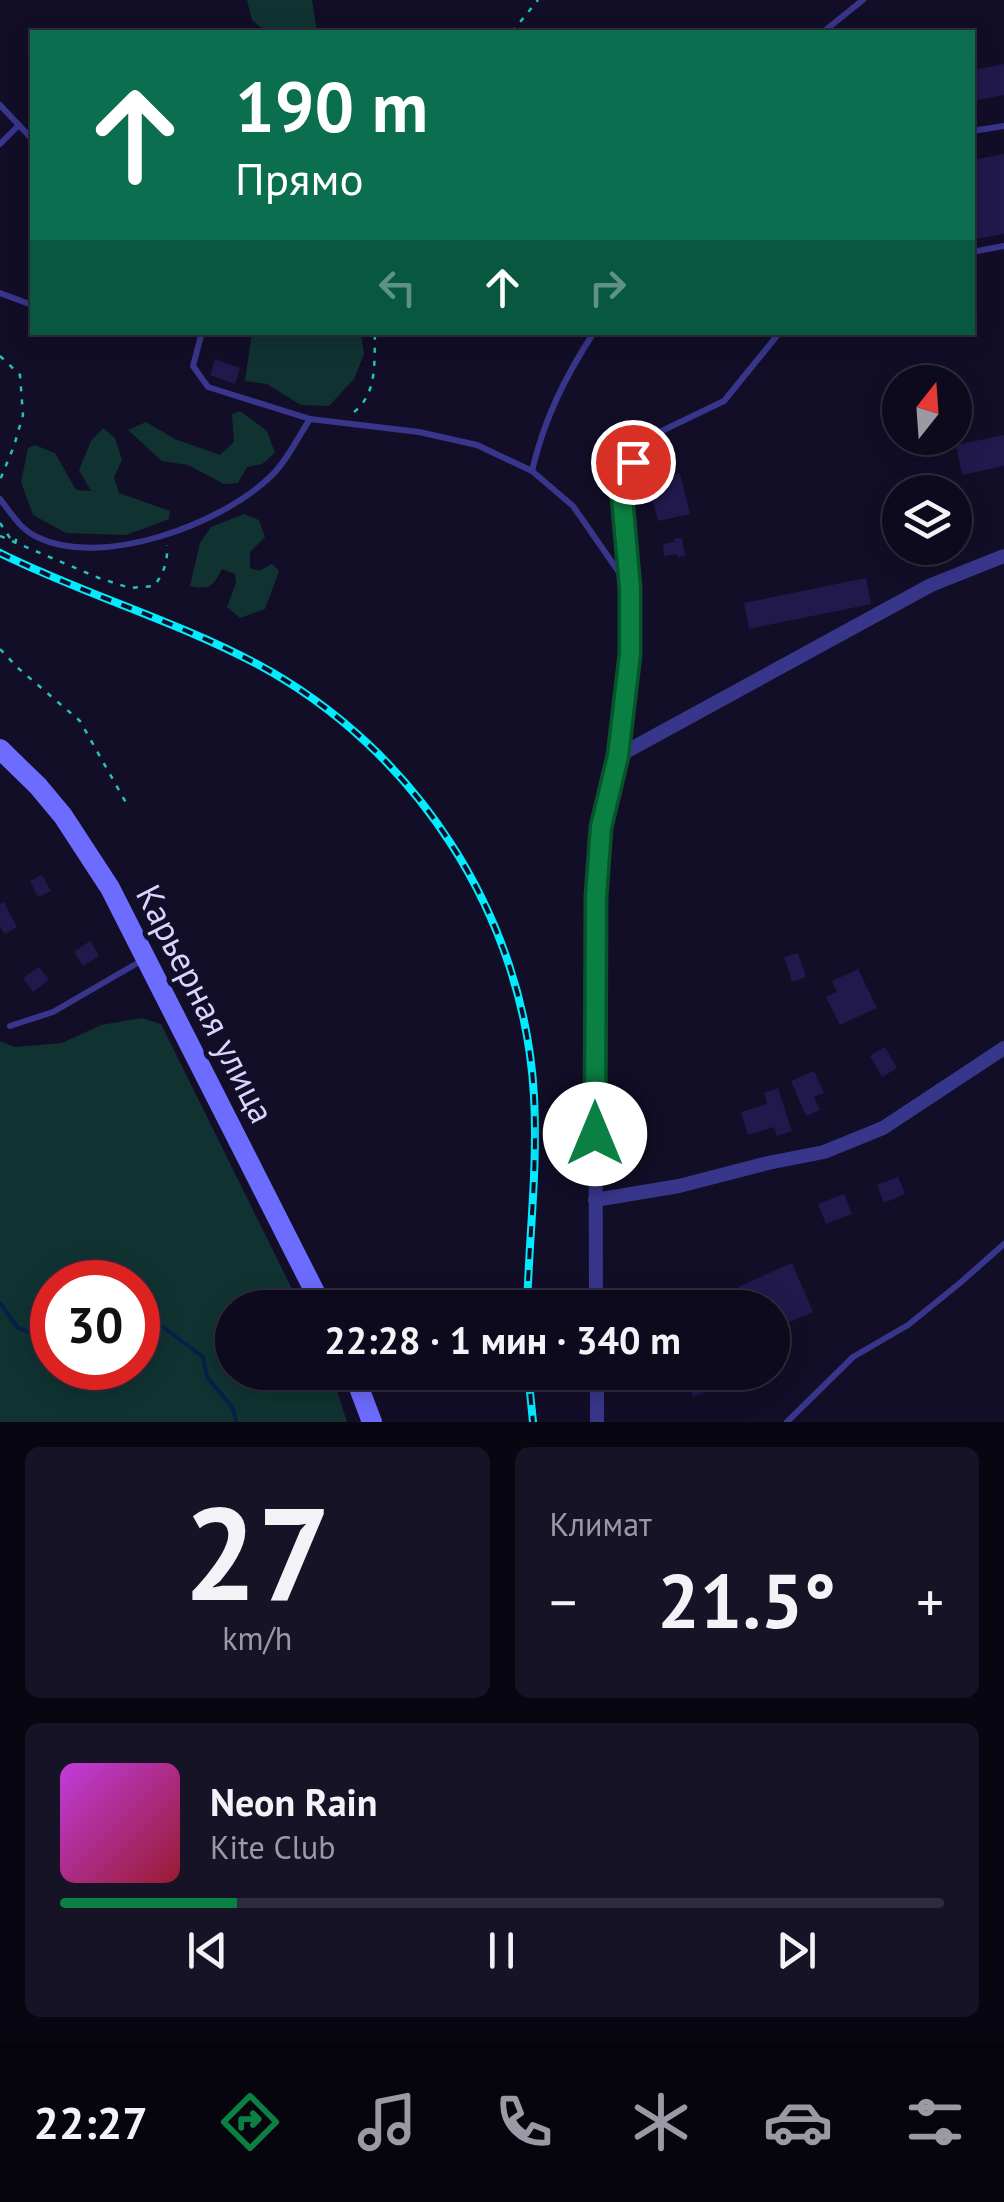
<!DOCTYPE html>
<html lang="ru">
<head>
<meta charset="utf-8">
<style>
	:root { --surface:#0e0a1e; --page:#171327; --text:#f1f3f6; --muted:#9b9aa4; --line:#2e2b3c; --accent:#0b8043 }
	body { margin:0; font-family:"PT Sans",sans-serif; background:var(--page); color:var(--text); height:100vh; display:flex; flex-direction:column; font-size:38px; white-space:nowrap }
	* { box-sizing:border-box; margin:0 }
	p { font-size:32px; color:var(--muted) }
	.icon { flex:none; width:55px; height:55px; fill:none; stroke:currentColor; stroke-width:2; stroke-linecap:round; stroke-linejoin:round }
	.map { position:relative; height:1422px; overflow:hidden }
	.panel { display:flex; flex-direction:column; gap:25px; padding:25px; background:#080610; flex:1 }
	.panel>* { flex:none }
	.guide { position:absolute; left:30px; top:30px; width:945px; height:305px; border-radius:0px; box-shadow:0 5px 25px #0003,0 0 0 2px var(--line); background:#0b6e4f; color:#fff; overflow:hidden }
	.needle { width:65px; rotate:17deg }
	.tools { position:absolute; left:882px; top:365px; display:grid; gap:20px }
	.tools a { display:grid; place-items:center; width:90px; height:90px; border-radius:50%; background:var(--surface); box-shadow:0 5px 25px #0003,0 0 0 2px var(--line); font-size:50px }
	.speed { position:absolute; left:30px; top:1260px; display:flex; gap:20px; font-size:50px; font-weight:700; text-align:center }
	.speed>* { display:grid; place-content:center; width:130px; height:130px; border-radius:50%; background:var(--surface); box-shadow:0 5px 25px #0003,0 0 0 2px var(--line); line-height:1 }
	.speed .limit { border:15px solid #d22; background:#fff; color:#111 }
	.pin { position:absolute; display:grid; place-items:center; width:85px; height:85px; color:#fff; margin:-42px; border:5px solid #fff; border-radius:50%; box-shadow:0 2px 10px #0007 }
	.me { position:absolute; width:110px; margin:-55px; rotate:0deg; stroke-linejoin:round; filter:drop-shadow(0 0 8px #0008) }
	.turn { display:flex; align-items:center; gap:35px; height:210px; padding:0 40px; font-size:45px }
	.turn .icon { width:130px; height:130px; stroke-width:2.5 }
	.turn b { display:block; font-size:70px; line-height:85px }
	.lanes { display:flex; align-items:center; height:95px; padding:0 40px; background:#0003; justify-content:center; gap:50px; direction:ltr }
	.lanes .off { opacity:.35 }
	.big { font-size:75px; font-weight:700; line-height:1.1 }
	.panel .widget { flex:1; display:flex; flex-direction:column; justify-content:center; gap:15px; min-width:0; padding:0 35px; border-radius:15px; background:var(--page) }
	.panel .dial { align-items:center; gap:0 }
	.dial b { font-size:130px; line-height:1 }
	.song { display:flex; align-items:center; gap:30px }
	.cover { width:120px; height:120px; border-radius:15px; background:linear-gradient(135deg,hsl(290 70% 55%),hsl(350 70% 35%)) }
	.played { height:10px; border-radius:5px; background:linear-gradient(90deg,var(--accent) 20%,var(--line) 20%) }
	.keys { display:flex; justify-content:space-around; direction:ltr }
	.heat { display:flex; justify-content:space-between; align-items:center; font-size:55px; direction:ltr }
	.panel .tiles { flex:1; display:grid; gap:25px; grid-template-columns:1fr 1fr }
	.widget:last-child { grid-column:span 2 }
	.trip { position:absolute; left:215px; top:1290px; width:575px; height:100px; border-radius:50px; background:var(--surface); box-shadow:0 5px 25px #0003,0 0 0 2px var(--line); font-weight:700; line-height:100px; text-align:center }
	.dock { display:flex; height:160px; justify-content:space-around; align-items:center; background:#06040c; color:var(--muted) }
	.dock .icon { width:70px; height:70px }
	.dock .on { color:var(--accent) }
	.dock b { font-size:45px; color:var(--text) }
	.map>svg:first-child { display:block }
	.green { fill:#103331; fill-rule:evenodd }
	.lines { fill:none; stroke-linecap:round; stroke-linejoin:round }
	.stream { stroke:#062049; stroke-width:4 }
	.building { fill:#21194b }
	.path { stroke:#27c2b4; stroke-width:2.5; stroke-dasharray:5 8; stroke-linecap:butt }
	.lane { stroke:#37368b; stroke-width:6 }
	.street { stroke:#37368b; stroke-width:14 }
	.secondary { stroke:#6c6cff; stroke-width:20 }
	.rail-casing { stroke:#01ecff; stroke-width:8 }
	.rail { stroke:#120e28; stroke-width:4; stroke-dasharray:11; stroke-linecap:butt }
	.route-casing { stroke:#07532c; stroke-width:25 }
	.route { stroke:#0b8043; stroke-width:18 }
	.labels { text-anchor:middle; stroke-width:10; stroke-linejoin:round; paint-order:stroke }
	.street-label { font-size:35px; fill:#d9d5ff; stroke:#120e28 }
</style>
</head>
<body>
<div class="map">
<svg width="1004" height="1422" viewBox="0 0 1004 1422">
	<rect width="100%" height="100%" fill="#120e28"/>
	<g class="green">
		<polygon points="247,0 312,0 317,32 266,32 252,20"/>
		<polygon points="252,333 361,333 364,354 354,379 329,406 301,405 267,384 245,381"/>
		<polygon points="240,411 267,431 275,453 262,464 247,467 238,483 224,484 188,465 162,461 128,430 146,422 175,439 220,455 234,442 232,414"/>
		<polygon points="103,428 115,438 122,460 114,477 119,493 170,511 169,519 126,535 66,533 33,515 21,482 28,448 35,445 55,453 76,490 91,491 79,470 91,441"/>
		<path d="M244 514 259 520 265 537 250 552V568L259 571 272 564 279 571 265 609 240 618 227 607 236 583 235 574 222 569C212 587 212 590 190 586L200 543 211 527Z"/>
		<path d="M142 1018 161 1024 301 1307 232 1308V1372L331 1373 347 1422H0V1041L15 1047 62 1043 101 1025ZM52 1282H138V1368H52Z"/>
	</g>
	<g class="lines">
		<g class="stream">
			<polyline points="0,1303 18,1328 52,1339"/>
			<polyline points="138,1318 163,1327 203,1357 207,1377 233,1408 236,1422"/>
		</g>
	</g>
	<g class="building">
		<polygon points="1004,64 1004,95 972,101 972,70"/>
		<polygon points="1004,154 1004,234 972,240 972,160"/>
		<polygon points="215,359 240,368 235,384 210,375"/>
		<polygon points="1004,435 1004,466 962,475 956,445"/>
		<polygon points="680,473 690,514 658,521 648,481"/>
		<polygon points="682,538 685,556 677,557 677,554 664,556 663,544 675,542 674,539"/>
		<polygon points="866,578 871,604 749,629 744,603"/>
		<polygon points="42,875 51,891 38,897 30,881"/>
		<polygon points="4,902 17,927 4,934 0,926 0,904"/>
		<polygon points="90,941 99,956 83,966 74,952"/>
		<polygon points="798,953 806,977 792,982 784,957"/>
		<polygon points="39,967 49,980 33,992 23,978"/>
		<polygon points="858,969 877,1008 840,1025 826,997 837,992 832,981"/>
		<polygon points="885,1047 897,1068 882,1077 870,1056"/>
		<polygon points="814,1071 824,1093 814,1097 820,1110 806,1116 791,1081"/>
		<polygon points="778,1088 792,1131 777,1136 774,1127 748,1135 741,1112 767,1104 764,1093"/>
		<polygon points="898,1177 905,1194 884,1203 877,1185"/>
		<polygon points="844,1194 852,1214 826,1224 818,1204"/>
		<polygon points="792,1263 813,1312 772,1329 772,1308 747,1308 738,1287"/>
		<polygon points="683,1372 712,1372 718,1386 693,1397"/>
	</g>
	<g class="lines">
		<g class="path">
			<polyline points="512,32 538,0"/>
			<polyline points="0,356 20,375 23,415 14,446 0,480"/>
			<path d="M354 412C378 393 374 361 375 332"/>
			<polyline points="0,523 14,544 17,538"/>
			<path d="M0 536 99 578 130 588 154 586C164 573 168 561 167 545"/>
			<polyline points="0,649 18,668 80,721 129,808"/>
		</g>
		<g class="lane">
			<polyline points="823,32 863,0"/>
			<polyline points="0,105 32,139"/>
			<polyline points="972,131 1004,126"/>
			<polyline points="0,144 19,125"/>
			<polyline points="972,252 1004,246"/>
			<polyline points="0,293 32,305"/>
			<polyline points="202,332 193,366 208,387 310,419 419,432 477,445 532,471 573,506 630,588"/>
			<path d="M532 471C544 419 565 377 594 332"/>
			<path d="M0 499C11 513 20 529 37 537 102 569 222 524 271 476 287 461 298 437 310 419"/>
			<polyline points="618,755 629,654 630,588 621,485 645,439 724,401 780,332"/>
			<polyline points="10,1026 53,1012 141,961"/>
			<polyline points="787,1422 853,1357 908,1325 960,1283 1004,1244"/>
		</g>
		<g class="street">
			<polyline points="595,1200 679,1186 768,1163 824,1152 883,1128 1004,1048"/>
			<polyline points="596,1308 595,895 601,827 618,756 931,585 1004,556"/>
			<polyline points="597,1372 597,1422"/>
		</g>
		<g class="secondary">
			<polyline points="0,749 38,786 63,816 110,888 323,1308"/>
			<polyline points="353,1372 372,1422"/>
		</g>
		<defs>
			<g id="rail">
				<path d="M0 553C83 594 174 620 257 664 416 749 524 916 534 1096 538 1166 529 1237 527 1308"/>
				<polyline points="528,1372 533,1422"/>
			</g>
		</defs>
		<use href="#rail" class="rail-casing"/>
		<use href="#rail" class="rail"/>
	</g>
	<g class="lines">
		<defs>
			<polyline id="route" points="595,1134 596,896 601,827 618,756 630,654 630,588 621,486 633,462"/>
		</defs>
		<use href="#route" class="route-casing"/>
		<use href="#route" class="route"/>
	</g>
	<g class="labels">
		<g class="street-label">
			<text transform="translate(205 1004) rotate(63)" y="12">Карьерная улица</text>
		</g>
	</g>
</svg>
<div class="tools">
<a><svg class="needle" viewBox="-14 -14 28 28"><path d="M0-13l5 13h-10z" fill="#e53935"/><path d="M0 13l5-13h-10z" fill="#9b9aa4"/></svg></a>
<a><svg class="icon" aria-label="layers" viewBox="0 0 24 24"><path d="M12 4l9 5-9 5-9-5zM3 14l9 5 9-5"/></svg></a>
</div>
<div class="speed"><div class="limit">30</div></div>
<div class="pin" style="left:633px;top:462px;background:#d93025"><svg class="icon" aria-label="arrive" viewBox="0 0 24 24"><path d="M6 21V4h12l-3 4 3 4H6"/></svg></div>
<svg class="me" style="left:595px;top:1134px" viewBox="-20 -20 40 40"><circle r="19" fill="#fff"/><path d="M0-13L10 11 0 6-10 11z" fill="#0b8043"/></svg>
<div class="trip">22:28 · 1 мин · 340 m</div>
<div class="guide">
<div class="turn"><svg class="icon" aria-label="ahead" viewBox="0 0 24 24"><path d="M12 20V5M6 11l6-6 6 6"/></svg><div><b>190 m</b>Прямо</div></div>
<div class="lanes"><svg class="icon off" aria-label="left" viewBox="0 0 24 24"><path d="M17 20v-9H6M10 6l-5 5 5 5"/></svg><svg class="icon" aria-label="ahead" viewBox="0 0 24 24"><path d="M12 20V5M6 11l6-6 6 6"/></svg><svg class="icon off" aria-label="right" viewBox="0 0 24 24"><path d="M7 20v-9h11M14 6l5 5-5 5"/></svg></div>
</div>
</div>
<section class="panel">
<div class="tiles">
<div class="widget dial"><b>27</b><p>km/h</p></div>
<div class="widget"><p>Климат</p>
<div class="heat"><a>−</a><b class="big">21.5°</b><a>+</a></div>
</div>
<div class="widget">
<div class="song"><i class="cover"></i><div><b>Neon Rain</b><p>Kite Club</p></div></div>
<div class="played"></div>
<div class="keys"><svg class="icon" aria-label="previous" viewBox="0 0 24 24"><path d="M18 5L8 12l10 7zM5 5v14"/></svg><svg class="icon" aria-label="pause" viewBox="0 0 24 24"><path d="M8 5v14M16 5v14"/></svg><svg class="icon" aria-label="next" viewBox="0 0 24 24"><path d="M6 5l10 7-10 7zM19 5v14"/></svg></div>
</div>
</div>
</section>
<nav class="dock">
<b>22:27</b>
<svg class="icon on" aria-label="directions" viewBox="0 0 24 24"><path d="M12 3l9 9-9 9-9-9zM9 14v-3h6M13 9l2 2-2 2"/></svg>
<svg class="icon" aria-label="music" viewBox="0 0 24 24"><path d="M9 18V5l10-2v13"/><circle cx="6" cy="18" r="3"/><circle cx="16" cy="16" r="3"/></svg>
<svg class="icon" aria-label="phone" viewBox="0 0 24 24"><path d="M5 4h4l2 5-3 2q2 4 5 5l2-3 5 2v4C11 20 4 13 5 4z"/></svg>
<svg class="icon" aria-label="climate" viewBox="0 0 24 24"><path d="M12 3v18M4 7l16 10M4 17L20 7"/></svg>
<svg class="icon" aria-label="car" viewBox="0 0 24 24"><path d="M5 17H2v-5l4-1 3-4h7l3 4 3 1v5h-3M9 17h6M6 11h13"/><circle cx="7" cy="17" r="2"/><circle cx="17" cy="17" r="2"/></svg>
<svg class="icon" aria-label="filters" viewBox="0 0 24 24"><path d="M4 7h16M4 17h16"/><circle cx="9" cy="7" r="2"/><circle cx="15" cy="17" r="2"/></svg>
</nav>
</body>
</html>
